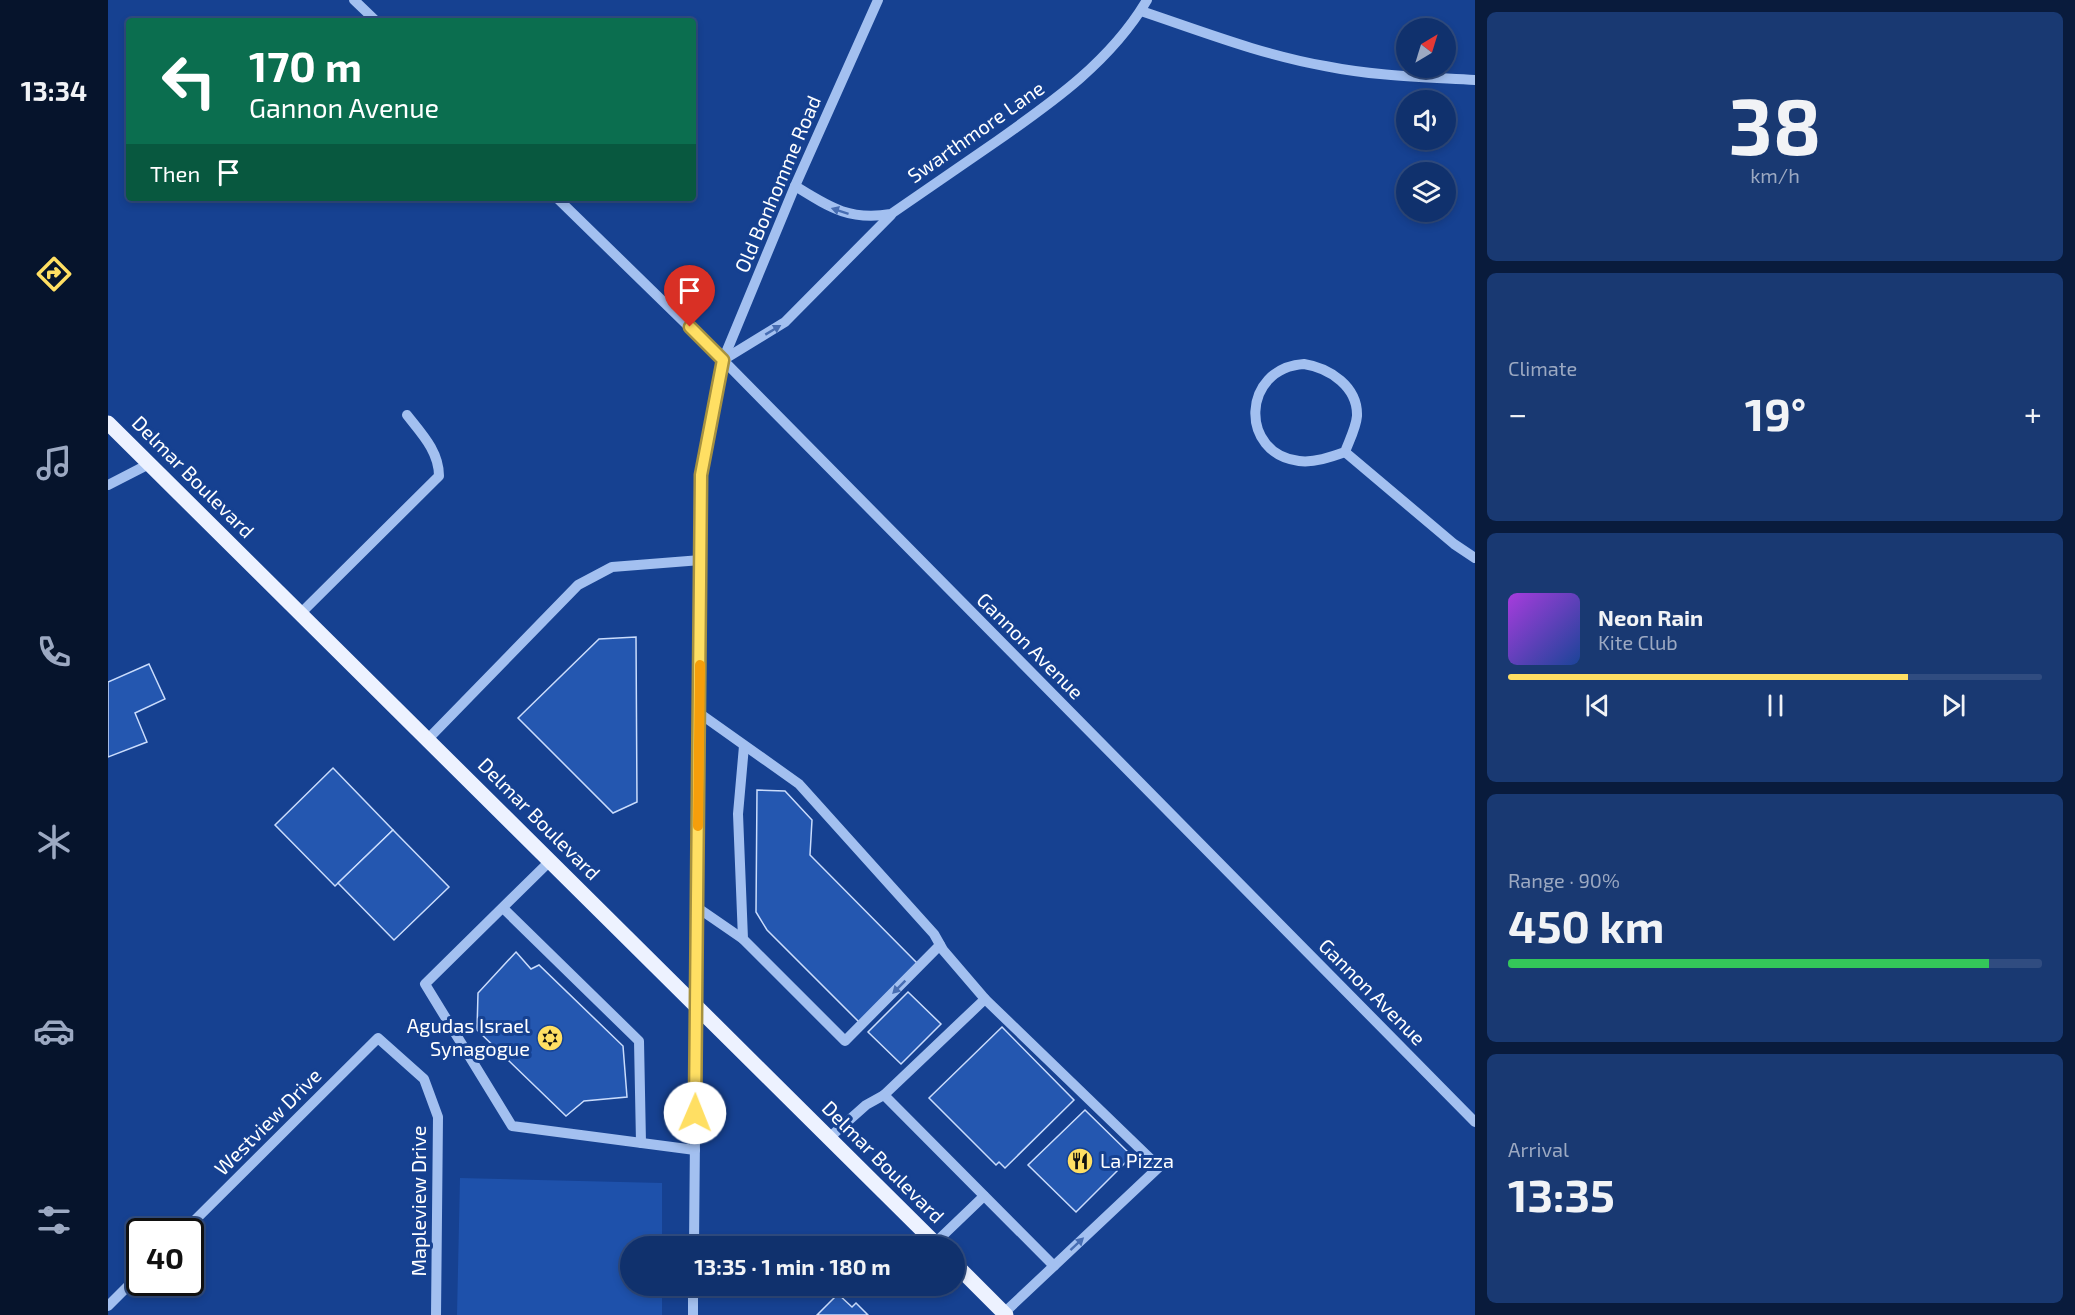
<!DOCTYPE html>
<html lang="en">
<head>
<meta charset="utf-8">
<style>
	:root { --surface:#10316d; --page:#193972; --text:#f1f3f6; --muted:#9ca9c2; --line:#304c80; --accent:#ffdf63 }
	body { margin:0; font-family:"Exo 2",sans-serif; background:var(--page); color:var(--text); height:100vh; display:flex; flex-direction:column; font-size:22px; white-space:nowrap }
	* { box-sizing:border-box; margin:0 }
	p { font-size:20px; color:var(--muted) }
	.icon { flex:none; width:33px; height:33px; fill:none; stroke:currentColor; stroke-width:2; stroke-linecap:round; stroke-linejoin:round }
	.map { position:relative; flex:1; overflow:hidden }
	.panel { display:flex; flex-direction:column; gap:12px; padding:12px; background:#091b3c; width:600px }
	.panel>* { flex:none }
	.banner { position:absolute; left:18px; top:18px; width:570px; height:183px; border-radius:6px; box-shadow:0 3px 9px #0003,0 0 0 2px var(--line); background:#0b6e4f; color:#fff; overflow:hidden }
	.needle { width:39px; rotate:38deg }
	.buttons { position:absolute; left:1288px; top:18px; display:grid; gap:12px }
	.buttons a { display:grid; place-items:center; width:60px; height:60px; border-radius:50%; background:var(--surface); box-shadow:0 3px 9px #0003,0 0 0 2px var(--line); font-size:30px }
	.speed { position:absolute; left:18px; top:1218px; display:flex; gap:12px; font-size:30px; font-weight:700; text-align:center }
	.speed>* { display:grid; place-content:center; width:78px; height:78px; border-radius:50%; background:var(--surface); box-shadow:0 3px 9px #0003,0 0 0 2px var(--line); line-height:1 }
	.speed .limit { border:3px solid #111; border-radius:9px; background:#fff; color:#111 }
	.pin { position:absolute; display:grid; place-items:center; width:51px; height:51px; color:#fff; margin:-62px -26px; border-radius:50% 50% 50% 0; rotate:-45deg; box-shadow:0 0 6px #0007 }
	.pin .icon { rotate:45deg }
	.me { position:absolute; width:66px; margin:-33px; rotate:1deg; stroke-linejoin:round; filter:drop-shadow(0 0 4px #0008) }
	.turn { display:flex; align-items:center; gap:21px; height:126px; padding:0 24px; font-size:27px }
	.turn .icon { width:78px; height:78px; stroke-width:2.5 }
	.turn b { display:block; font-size:42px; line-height:51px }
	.then { display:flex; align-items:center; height:57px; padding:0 24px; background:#0003; gap:12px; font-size:22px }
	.big { font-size:45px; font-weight:700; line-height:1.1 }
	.panel .card { flex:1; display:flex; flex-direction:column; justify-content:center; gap:9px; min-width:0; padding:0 21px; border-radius:9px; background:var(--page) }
	.panel .dial { align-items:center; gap:0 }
	.dial b { font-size:78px; line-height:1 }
	.song { display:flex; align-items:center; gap:18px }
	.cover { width:72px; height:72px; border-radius:9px; background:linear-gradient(135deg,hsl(280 70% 55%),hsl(220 70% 35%)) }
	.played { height:6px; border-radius:3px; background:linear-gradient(90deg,var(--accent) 75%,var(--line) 75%) }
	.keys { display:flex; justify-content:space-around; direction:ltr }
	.heat { display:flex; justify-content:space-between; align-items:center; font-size:33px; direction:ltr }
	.charge { height:9px; border-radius:4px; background:linear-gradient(90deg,#34c759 90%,var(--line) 0) }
	.trip { position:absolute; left:512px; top:1236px; width:345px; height:60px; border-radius:30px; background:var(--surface); box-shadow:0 3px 9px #0003,0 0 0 2px var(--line); font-weight:700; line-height:60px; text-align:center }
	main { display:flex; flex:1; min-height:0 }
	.menu { display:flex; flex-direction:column; width:108px; justify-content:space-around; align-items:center; background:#06142c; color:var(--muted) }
	.menu .icon { width:42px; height:42px }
	.menu .on { color:var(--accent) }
	.menu b { font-size:27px; color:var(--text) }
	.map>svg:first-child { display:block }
	.green { fill:#1e51ab }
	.building { fill:#2457b0; stroke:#cadcfc; stroke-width:1.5 }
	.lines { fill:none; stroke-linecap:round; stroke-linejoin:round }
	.minor { stroke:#a3c0f0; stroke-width:10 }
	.major { stroke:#edf2ff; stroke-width:15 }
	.oneway { fill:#476db2 }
	.route-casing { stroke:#a69140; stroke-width:15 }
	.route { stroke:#ffdf63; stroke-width:10 }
	.slow { stroke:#f59e0b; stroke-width:10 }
	.labels { text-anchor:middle; stroke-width:6; stroke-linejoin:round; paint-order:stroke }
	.street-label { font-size:20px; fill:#fff; stroke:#164191 }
	.poi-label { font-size:20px; fill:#fff; stroke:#164191; text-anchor:end }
</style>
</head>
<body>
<main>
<nav class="menu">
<b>13:34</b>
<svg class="icon on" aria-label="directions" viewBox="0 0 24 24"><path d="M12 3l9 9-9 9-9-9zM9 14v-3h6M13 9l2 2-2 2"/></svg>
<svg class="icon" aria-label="music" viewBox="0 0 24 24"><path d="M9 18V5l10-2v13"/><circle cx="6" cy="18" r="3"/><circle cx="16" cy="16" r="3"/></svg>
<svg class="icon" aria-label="phone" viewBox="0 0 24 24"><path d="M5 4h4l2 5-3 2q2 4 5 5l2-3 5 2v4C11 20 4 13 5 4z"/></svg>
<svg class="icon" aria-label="climate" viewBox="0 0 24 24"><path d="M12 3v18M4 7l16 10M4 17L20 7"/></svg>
<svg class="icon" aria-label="car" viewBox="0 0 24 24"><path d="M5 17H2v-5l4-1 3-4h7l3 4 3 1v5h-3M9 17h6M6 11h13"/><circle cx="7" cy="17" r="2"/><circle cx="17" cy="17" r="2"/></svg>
<svg class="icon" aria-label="filters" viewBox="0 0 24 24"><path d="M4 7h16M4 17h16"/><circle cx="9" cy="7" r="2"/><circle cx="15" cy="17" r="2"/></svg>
</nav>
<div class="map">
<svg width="1367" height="1315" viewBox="0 0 1367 1315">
	<rect width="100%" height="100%" fill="#164191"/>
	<polygon class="green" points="352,1178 554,1183 554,1246 522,1246 522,1286 554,1286 554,1315 349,1315"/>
	<g class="building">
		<polygon points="528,637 529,802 505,813 410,718 491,639"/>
		<polygon points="41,664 57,699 27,713 39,742 0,757 0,682"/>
		<polygon points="225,768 285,830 227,886 167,825"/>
		<polygon points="649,790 677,791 704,820 702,855 809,963 751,1022 659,930 648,912"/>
		<polygon points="285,830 341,887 286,940 230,883"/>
		<polygon points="408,952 423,969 431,965 515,1046 519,1097 476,1101 458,1116 369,1030 370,993"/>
		<polygon points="800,992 833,1024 793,1064 760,1032"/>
		<polygon points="894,1027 966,1100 897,1168 891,1162 888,1165 821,1098"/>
		<polygon points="977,1110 1024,1156 968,1212 920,1165"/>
		<polygon points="730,1294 744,1307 748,1303 760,1315 709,1315"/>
	</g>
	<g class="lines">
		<g class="minor">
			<polyline points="246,0 268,21"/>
			<path d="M1033 11C1093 31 1154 55 1217 66 1266 76 1317 77 1367 80"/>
			<path d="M687 186C721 207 741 221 783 214 818 190 854 165 889 141 946 101 1003 61 1039 0"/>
			<polyline points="449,198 615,360 1367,1122"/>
			<polyline points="615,360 677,322 783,215"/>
			<path d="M1196 364C1222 368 1250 387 1249 416 1248 428 1241 441 1237 452 1223 457 1206 463 1191 461 1131 454 1133 368 1196 364Z"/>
			<polyline points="1237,452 1346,544 1367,558"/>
			<polyline points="0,485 41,464"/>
			<path d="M192 614 331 476C331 451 313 433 299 415"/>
			<polyline points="591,713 691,784 826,934 835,950 877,999"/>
			<polyline points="320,739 470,585 504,567 593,560"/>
			<polyline points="636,746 630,814 635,939 737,1041 832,945"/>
			<polyline points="443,860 317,984 404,1126 587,1150"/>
			<polyline points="395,908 531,1041 533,1143"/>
			<polyline points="590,908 635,939"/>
			<polyline points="776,1095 946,1266"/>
			<polyline points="722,1137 758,1105 776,1095 877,999 1051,1167 896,1313"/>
			<polyline points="75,1232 270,1038 316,1079 330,1117 328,1315"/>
			<polyline points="827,1243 876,1196"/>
			<polyline points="586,1246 593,475 615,360 687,186 770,0"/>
			<polyline points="0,1306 32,1274"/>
			<polyline points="585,1315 585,1286"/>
		</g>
		<g class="major">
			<polyline points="0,423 830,1246"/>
			<polyline points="846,1263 898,1315"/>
		</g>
	</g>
	<defs><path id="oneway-solid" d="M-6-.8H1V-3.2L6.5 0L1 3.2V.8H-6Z" transform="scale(1.5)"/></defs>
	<g class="oneway">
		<use href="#oneway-solid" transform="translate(732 211) rotate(-162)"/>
		<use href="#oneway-solid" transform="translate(665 330) rotate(-31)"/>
		<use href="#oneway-solid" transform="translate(791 987) rotate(135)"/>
		<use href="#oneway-solid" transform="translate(969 1244) rotate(-43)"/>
	</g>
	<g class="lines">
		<defs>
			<polyline id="route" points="582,327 615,360 593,475 587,1113"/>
		</defs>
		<use href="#route" class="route-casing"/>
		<use href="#route" class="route"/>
		<polyline class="slow" points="590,826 592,665"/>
	</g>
	<defs>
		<symbol id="synagogue-disc" viewBox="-11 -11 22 22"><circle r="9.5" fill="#ffdf63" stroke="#164191"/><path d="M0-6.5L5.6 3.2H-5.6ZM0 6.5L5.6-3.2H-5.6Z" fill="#111"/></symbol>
		<symbol id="restaurant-disc" viewBox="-11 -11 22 22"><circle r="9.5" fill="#ffdf63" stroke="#164191"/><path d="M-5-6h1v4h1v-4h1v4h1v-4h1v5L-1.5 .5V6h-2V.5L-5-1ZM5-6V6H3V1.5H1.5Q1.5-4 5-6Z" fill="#111"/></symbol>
	</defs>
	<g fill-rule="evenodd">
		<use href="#synagogue-disc" x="427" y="1023" width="30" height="30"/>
		<use href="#restaurant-disc" x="957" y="1146" width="30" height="30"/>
	</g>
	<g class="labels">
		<g class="street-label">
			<text transform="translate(868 132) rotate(-35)" y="7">Swarthmore Lane</text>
			<text transform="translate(670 184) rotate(-67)" y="7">Old Bonhomme Road</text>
			<text transform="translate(85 477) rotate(45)" y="7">Delmar Boulevard</text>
			<text transform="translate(922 646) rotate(45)" y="7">Gannon Avenue</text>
			<text transform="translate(431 819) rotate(45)" y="7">Delmar Boulevard</text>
			<text transform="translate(1264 992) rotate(45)" y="7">Gannon Avenue</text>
			<text transform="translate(160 1122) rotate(-45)" y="7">Westview Drive</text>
			<text transform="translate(775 1162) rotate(45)" y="7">Delmar Boulevard</text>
			<text transform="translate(311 1201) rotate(-90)" y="7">Mapleview Drive</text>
		</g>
		<g class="poi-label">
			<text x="422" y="1033">Agudas Israel<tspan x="422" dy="23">Synagogue</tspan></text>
			<text x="992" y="1168" text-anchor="start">La Pizza</text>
		</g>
	</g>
</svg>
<div class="buttons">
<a><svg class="needle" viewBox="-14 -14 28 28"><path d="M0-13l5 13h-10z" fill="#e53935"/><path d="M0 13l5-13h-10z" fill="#9ca9c2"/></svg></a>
<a><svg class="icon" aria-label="sound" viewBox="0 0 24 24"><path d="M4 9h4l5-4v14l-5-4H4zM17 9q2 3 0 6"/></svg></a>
<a><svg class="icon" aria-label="layers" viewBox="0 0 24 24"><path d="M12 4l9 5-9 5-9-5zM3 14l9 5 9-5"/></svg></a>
</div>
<div class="speed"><div class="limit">40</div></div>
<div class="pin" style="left:582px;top:327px;background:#d93025"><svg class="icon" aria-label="arrive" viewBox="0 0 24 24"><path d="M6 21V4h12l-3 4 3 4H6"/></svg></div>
<svg class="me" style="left:587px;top:1113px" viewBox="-20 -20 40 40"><circle r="19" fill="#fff"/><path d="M0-13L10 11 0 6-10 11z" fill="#ffdf63"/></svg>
<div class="trip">13:35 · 1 min · 180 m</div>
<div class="banner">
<div class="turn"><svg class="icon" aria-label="left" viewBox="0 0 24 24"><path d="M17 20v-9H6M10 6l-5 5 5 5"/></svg><div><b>170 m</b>Gannon Avenue</div></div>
<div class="then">Then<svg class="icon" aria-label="arrive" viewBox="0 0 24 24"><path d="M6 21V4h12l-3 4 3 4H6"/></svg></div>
</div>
</div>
<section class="panel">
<div class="card dial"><b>38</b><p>km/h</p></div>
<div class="card"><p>Climate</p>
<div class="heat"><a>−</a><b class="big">19°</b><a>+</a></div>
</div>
<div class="card">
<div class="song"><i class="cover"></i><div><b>Neon Rain</b><p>Kite Club</p></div></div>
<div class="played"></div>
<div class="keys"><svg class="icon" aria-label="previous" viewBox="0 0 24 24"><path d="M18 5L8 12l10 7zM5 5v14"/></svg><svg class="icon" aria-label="pause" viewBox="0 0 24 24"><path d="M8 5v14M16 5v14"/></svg><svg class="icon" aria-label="next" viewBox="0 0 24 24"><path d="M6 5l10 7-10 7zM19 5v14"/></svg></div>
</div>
<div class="card"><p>Range · 90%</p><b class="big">450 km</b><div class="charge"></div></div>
<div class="card"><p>Arrival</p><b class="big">13:35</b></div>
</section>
</main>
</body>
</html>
